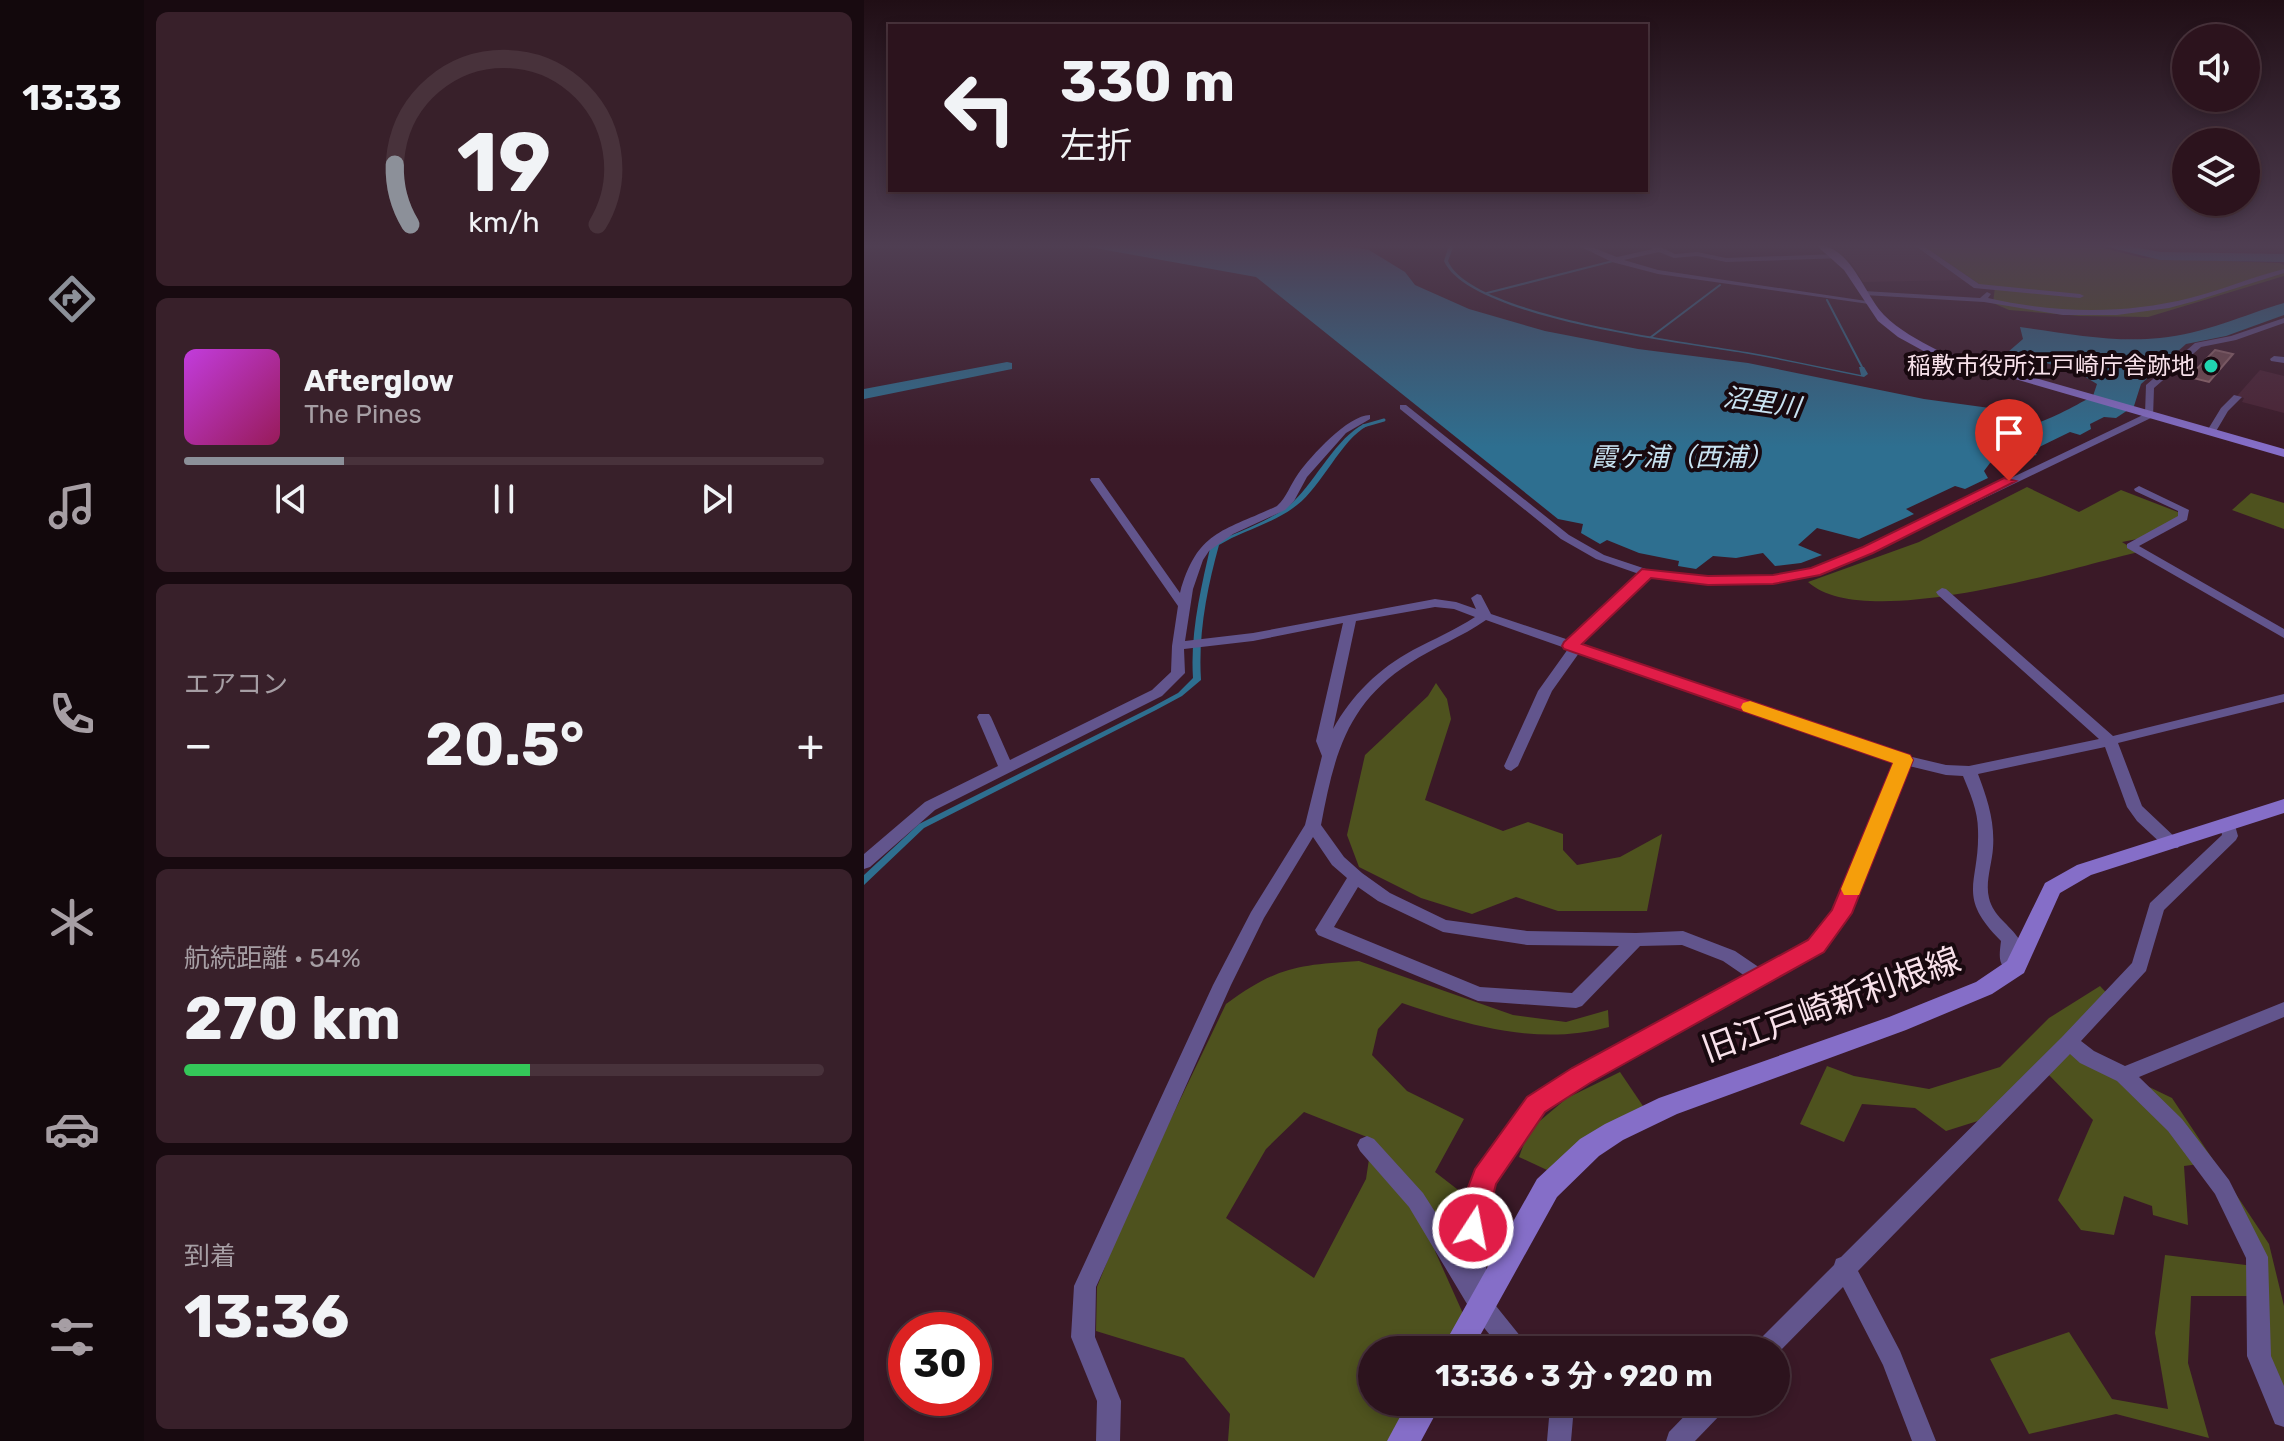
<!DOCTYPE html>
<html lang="ja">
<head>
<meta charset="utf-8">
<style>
	:root { --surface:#2c131d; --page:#38202a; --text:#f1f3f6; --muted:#a69ea4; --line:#48323b; --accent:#8c9099 }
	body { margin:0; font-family:Rubik,"Noto Sans JP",sans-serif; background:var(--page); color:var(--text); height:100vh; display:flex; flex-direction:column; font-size:30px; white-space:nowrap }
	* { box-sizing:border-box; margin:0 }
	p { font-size:26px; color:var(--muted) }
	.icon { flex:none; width:44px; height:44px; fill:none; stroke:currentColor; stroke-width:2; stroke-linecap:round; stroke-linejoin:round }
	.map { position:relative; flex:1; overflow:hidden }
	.sheet { display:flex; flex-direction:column; gap:12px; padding:12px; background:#180a10; width:720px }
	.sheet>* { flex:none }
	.guide { position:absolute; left:24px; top:24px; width:760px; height:168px; border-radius:0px; box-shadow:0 4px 12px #0003,0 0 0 2px var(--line); background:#2c131d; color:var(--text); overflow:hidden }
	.controls { position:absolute; left:1308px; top:24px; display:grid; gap:16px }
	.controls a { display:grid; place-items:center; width:88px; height:88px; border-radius:50%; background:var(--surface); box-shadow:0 4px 12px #0003,0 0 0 2px var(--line); font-size:40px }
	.speed { position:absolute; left:24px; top:1312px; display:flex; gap:16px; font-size:40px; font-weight:700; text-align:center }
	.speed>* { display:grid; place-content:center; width:104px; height:104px; border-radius:50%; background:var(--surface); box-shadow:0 4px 12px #0003,0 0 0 2px var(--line); line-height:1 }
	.speed .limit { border:12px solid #d22; background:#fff; color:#111 }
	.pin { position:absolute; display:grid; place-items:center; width:68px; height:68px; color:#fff; margin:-82px -34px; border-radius:50% 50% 50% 0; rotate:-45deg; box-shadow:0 0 8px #0007 }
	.pin .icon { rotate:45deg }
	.me { position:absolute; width:88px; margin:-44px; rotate:11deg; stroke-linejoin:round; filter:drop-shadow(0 0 6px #0008) }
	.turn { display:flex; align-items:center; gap:28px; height:168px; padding:0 40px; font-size:36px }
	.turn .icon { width:104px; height:104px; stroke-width:2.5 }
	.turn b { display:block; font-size:56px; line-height:68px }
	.big { font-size:60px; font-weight:700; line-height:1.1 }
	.sheet .card { flex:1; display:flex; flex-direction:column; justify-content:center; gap:12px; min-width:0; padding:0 28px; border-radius:12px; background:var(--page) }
	.sheet .dial { align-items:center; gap:0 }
	.dial svg { height:208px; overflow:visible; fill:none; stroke:var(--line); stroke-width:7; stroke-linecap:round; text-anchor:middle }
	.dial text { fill:var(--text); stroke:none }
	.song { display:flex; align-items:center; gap:24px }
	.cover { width:96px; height:96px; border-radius:12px; background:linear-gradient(135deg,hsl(290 70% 55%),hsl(330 70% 35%)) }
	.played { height:8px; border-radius:4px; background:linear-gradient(90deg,var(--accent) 25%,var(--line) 25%) }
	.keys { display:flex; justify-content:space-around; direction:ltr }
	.heat { display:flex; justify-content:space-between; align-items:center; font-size:44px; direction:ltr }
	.charge { height:12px; border-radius:6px; background:linear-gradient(90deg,#34c759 54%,var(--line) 0) }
	.trip { position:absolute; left:494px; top:1336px; width:432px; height:80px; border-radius:40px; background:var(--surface); box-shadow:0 4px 12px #0003,0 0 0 2px var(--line); font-weight:700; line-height:80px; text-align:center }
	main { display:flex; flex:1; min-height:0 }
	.tab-bar { display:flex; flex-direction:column; width:144px; justify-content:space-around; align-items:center; background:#12080c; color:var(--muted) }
	.tab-bar .icon { width:56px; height:56px }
	.tab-bar .active { color:var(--accent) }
	.tab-bar b { font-size:36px; color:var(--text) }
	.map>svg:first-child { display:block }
	.built { fill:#4a2334 }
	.green { fill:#4e521e; fill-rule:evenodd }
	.water { fill:#2e6f90 }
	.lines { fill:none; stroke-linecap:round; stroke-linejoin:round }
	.stream-far1 { stroke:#2e6f90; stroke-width:2 }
	.stream { stroke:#2e6f90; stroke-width:3 }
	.river { fill:#2e6f90; fill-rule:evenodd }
	.building { fill:#744c50; stroke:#956b6e; stroke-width:2 }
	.street { fill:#62558d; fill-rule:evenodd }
	.secondary { fill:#856ec8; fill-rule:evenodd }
	.route { fill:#e11d48; stroke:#92132f; stroke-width:2 }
	.slow { fill:#f59e0b }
	.poi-dot { fill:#20d5b0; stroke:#18090f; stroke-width:3 }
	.labels { text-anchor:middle; stroke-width:8; stroke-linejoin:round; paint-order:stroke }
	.far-poi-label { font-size:24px; fill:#f8e1ea; stroke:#18090f; text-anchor:end }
	.far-water-label { font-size:26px; font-style:italic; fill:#c9e3f2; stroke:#18090f }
	.near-street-label { font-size:34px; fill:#f8e1ea; stroke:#18090f }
</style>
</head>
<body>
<main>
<nav class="tab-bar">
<b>13:33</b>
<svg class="icon active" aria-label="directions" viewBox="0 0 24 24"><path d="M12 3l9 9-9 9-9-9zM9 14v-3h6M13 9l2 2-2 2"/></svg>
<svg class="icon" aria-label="music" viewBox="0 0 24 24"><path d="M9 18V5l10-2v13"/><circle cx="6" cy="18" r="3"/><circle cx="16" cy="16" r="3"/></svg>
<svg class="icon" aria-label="phone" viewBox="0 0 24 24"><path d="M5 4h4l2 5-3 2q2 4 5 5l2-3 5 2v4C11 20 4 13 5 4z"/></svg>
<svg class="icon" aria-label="climate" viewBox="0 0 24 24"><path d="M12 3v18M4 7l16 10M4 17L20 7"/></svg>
<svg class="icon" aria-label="car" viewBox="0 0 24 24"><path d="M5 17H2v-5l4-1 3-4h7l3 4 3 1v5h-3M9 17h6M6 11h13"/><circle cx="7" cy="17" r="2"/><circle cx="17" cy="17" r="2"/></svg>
<svg class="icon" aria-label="filters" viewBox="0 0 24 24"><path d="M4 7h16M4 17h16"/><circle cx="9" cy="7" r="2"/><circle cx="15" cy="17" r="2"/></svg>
</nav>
<section class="sheet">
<div class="card dial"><svg viewBox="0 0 100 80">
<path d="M14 69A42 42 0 1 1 86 69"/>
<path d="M14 69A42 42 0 0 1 8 46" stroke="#8c9099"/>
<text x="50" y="56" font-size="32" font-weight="700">19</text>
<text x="50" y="72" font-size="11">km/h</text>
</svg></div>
<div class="card">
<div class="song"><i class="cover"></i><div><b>Afterglow</b><p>The Pines</p></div></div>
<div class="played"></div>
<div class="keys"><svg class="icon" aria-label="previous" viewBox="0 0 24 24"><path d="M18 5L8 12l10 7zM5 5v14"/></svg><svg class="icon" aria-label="pause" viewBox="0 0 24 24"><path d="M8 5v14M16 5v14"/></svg><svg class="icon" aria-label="next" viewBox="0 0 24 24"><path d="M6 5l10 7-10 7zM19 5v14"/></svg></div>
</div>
<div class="card"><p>エアコン</p>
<div class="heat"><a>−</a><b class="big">20.5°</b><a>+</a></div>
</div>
<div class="card"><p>航続距離 · 54%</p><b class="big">270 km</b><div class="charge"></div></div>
<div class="card"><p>到着</p><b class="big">13:36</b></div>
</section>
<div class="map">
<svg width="1420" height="1441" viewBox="0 0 1420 1441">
	<rect width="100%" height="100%" fill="#3a1927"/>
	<g class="built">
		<polygon points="1053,248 1099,280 999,282 987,263 970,249"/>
		<polygon points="1396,370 1420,376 1420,413 1378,402 1380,398 1373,396"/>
	</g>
	<g class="green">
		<polygon points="1058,245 1228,245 1279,258 1416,263 1420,265 1420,276 1284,317 1216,316 1145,310 1129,303 1131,287 1118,286"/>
		<path d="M1163 487 1215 512 1257 490 1319 514 1289 536 1258 542 1274 552C1204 569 1000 633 944 582L1055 542Z"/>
		<polygon points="1387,493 1420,503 1420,529 1368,510"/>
		<polygon points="572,683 583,699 587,719 561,800 639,831 664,822 699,834 699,850 713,865 756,857 798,834 783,911 694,911 652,897 608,914 557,898 495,867 483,835 501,755 564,696"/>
		<path d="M495 961 649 1015 702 1022 744 1010 745 1027C675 1046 606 1026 538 1003L514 1029 508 1055 543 1091 600 1119 571 1172 602 1196 571 1251 601 1318 582 1350H508V1402H550L526 1441H364L366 1414 320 1358 232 1331 233 1287 266 1204 362 1004C413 967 433 965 495 961ZM440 1112 508 1139 502 1179 450 1278 362 1218 402 1149Z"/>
		<polygon points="1236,986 1252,1003 1206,1042 1223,1057 1308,1098 1405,1244 1420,1306 1420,1398 1395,1350 1400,1296 1327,1296 1324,1363 1345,1438 1252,1414 1165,1434 1126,1359 1205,1332 1248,1399 1304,1409 1291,1333 1301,1255 1398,1267 1343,1163 1320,1166 1324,1225 1289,1215 1288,1206 1260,1196 1250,1235 1217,1230 1194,1200 1229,1120 1183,1073 1136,1114 1082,1131 1051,1108 998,1104 980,1142 936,1124 963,1066 990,1076 1065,1089 1136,1067 1185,1018"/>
		<polygon points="756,1072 781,1109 683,1170 655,1157 665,1130 703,1098"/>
	</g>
	<g class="water">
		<path d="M214 245 489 247 505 250 541 272 551 285 605 309 681 331 774 349 884 363 1060 399 1133 409 1158 420V425C1173 428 1214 404 1229 396L1233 384 1213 372 1144 352 1159 339 1156 327C1202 333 1250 343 1296 338 1340 334 1379 315 1420 303V315L1362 336 1322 344 1277 384 1270 406 1252 418 1240 417 1226 424 1227 429 1216 435 1206 432 1167 451 1173 455 1126 463 1120 471 1124 478 1101 489 1091 486 1042 509 1050 514 995 539 953 528 934 545 958 555 937 563 911 566 899 553 872 558 849 556 832 569 814 566 815 561 775 553 743 540 736 544 717 533 719 524 694 519 392 277Z"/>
		<path d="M585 245H590L584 261C607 316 825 342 883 352 921 359 959 367 997 375L995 367H1000L1004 374 1000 377C960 369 920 360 879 353 819 343 605 318 580 261Z"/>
		<path d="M500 424 503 426C477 440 458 486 433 505 411 523 380 530 355 545 343 588 334 635 337 680L318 696 292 710 60 828 0 885V875L55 824 288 707 314 693 329 678C326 633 337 588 347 544 371 533 412 519 430 501 452 480 473 437 500 424Z"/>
	</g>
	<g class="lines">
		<g class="stream-far1">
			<polyline points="623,293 749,261"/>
			<polyline points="963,300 999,369"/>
			<polyline points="787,337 856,285"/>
		</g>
		<polyline class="stream" points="499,426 520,420"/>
		<g class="river">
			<polygon points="1236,245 1259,245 1296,252 1420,254 1420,262 1296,260"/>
			<polygon points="143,362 148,363 148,369 0,399 0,389"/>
		</g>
	</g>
	<polygon class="building" points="1351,350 1369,354 1345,382 1325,377"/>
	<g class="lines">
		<g class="street">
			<polygon points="713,245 722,245 753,257 789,249 783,245 792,245 811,254 833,252 862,258 975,254 978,258 862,262 833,256 810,258 795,252 760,260 794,270 1009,302 1005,304 794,274 748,262"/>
			<polygon points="1050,245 1058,245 1115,284 1216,294 1220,296 1216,298 1110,288"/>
			<path d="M1420 269V273L1331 301 1305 308 1253 315H1199L1120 302 1000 295 996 293 1000 291 1116 298 1123 292 1127 294 1124 298C1191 313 1258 315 1326 298 1358 290 1388 277 1420 269Z"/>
			<path d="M1420 318V323L1372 340 1337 347 1290 388 1289 417 1008 552 955 575 909 584H844L786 577 716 644 1044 756 1082 765 1105 766 1235 739 1074 595 1072 592 1078 588 1082 589 1249 736 1420 694V702L1254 743 1278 806 1314 840 1316 844 1314 848H1302L1273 821 1263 807 1241 747 1114 774C1123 798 1131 821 1129 848 1128 864 1121 882 1125 898 1129 916 1146 925 1155 939L1152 957 1161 967 1158 972 1152 974C1133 968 1135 958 1137 941 1091 895 1116 884 1114 830 1114 811 1106 793 1099 776L1082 775 1045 766 985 913 958 951 724 1081 679 1110 630 1183 622 1206 619 1250 628 1301 661 1342 665 1350H638L609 1314 545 1207 496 1151 493 1145 496 1139 503 1136 510 1139 559 1193 598 1254 600 1206 611 1178 665 1098 710 1069 881 976 859 961 818 945 776 946 718 1006 712 1008 614 1001 454 935 451 930 483 878 468 865 449 837 400 918 367 985 232 1287 231 1337 257 1401 256 1441H232L233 1401 207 1337 210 1286 349 985 387 912 441 825 458 756 452 741 479 623 389 641 320 649 321 673 298 696 71 810 6 867 0 869V854L61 802 134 766 113 717 115 714H125L127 717 146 760 288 690 307 672 308 646 314 606 226 480 227 478H235L316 593C333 530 361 531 413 506 423 497 426 485 434 474 447 456 484 415 506 415V419L482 433 443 477 430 501 421 510 369 534 345 551 339 560 329 589 321 641 389 633 571 599 592 602 612 609 607 598 613 594 617 595 627 614 705 640 775 574 732 559 697 539 536 409V405H542L705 535 740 555 785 570 844 576H909L948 569 1000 548 1281 414 1282 385 1331 343 1367 336ZM571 607 590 609 611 617C591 630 570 639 549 650 514 669 488 695 469 729L492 621ZM622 620 704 649 674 691 640 766 642 769 647 771 654 766 688 691 715 653 1032 762 970 910 946 941 896 968 871 951 819 931 772 933 663 931 582 920 526 893 498 873 480 857 457 825C470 755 483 703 546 663 570 647 598 637 622 620ZM494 887 514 901 579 932 663 945 755 946 708 993 616 987 470 927Z"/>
			<polygon points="1410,356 1420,357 1420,363 1407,361 1406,359"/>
			<polygon points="1370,395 1378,397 1364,411 1351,433 1345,433 1343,431 1357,408"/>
			<polygon points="1275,486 1325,510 1323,520 1275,546 1420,629 1420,638 1263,548 1263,544 1314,516 1314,511 1271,491 1270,489"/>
			<polygon points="1364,821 1370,822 1374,836 1372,840 1300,910 1282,971 1217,1041 1230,1051 1261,1066 1420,1002 1420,1017 1275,1077 1318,1119 1365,1180 1404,1257 1407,1356 1420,1386 1420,1427 1411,1424 1383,1356 1382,1258 1351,1194 1304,1131 1253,1081 1216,1063 1206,1054 994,1271 1036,1351 1072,1441 1048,1441 1019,1365 979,1287 912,1355 912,1350 889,1350 893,1342 970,1265 972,1259 977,1257 1198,1037 1268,963 1286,903 1358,835 1356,826 1358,822"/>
			<polygon points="678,1402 702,1402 709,1418 707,1441 683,1441 685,1418"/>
			<polygon points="834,1402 863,1402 860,1411 831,1441 802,1441 805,1432"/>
		</g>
		<g class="secondary">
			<path d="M952 245C987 245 999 293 1020 315 1035 330 1054 340 1073 350L1420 449V457L1065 354 1034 337 1014 321 980 270Z"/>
			<polygon points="1420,799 1420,813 1227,875 1196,893 1160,973 1128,994 1042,1030 813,1114 759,1140 735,1156 693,1197 608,1350 577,1350 673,1179 716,1139 741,1124 795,1098 1025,1017 1112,982 1143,961 1181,883 1213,865"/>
			<polygon points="544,1402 578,1402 557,1441 523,1441"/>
		</g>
	</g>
	<linearGradient id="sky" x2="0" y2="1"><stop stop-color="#200e15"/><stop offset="0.55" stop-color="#4f3e52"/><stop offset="1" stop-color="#4f3e52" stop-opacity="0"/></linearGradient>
	<rect width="1420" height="447" fill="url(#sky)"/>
	<polygon class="route" points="1140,478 1152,481 1009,553 956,575 909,584 844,585 787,578 718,644 1046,755 1049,760 988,913 960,952 726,1083 681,1112 632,1184 619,1237 609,1241 599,1237 595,1228 597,1206 611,1169 663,1097 708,1068 944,940 968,910 1029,763 700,649 698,646 700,642 778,569 844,576 909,575 947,568 999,547"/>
	<polygon class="slow" points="886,701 1046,755 1049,760 995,895 980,895 977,889 1029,763 879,711 877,707 879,703"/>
	<circle class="poi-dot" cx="1347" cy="366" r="8"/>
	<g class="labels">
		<g class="far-poi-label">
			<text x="1331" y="374">稲敷市役所江戸崎庁舎跡地</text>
		</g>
		<g class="far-water-label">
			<text transform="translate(898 402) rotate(8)" y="9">沼里川</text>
			<text x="818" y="466">霞ヶ浦（西浦）</text>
		</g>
		<g class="near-street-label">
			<text transform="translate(967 1004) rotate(-20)" y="12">旧江戸崎新利根線</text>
		</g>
	</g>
</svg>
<div class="controls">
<a><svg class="icon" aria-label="sound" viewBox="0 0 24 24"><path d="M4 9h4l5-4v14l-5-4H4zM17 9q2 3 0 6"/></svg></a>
<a><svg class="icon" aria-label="layers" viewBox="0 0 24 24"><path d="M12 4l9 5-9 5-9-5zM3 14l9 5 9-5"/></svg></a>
</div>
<div class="speed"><div class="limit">30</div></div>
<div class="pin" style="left:1145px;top:481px;background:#d93025"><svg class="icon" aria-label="arrive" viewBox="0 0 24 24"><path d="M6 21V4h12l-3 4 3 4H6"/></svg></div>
<svg class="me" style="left:609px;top:1228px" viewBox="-20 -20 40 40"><circle r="17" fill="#e11d48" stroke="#fff" stroke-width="3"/><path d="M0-11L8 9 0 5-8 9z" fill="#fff"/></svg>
<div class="trip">13:36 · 3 分 · 920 m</div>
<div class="guide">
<div class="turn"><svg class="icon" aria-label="left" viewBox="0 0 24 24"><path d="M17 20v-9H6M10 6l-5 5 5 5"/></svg><div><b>330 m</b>左折</div></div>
</div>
</div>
</main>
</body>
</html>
